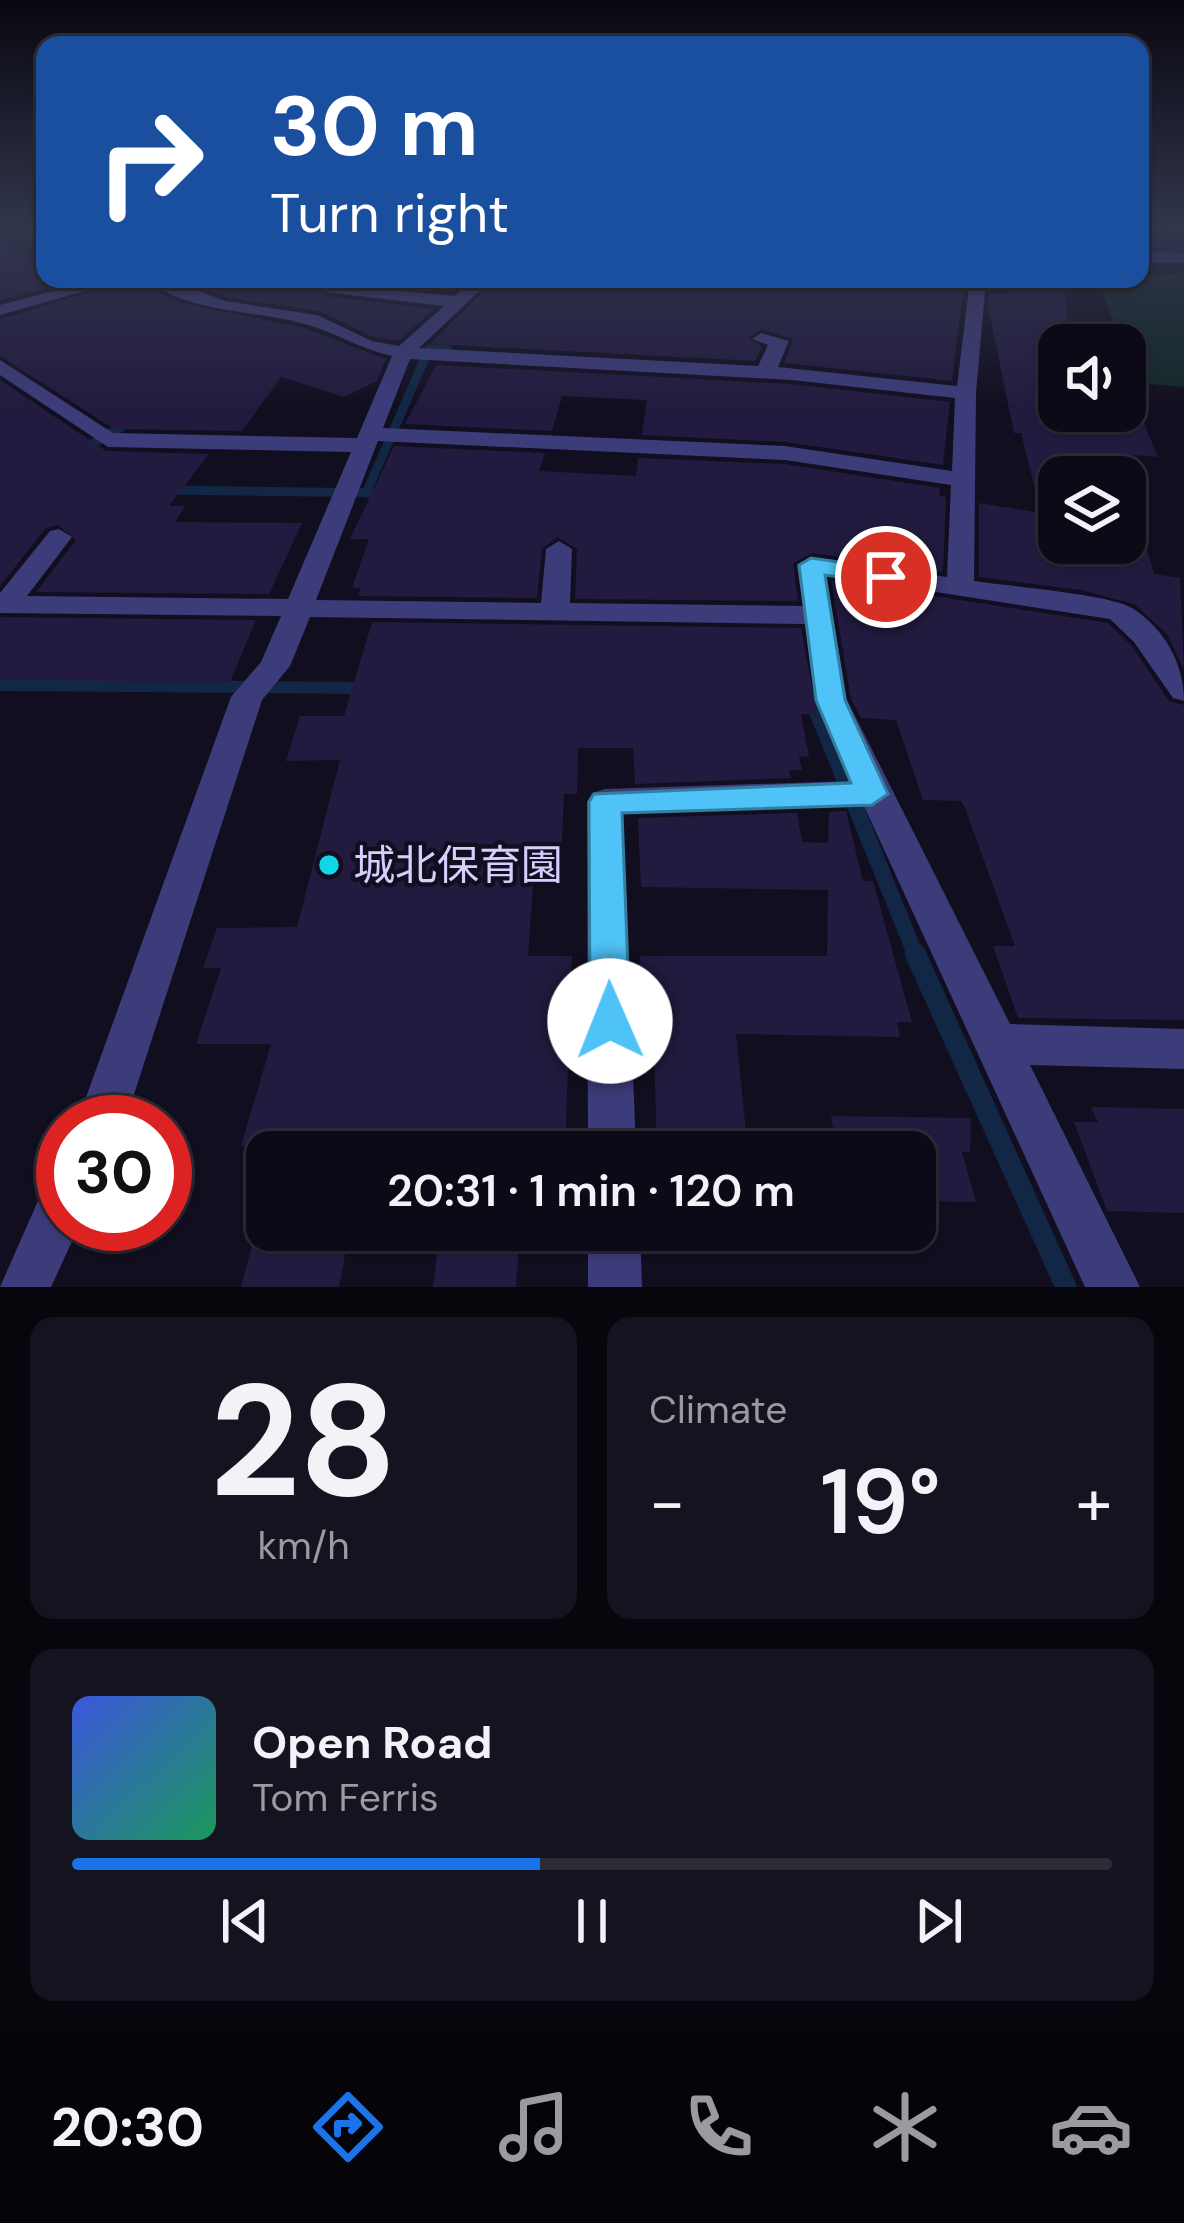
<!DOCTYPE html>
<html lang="en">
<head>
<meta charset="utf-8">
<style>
	:root { --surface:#0d0a17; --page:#161320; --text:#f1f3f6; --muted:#9a9aa1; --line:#2d2b36; --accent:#1a73e8 }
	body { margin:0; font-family:"DM Sans","Noto Sans JP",sans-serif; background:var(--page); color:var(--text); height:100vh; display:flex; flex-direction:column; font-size:45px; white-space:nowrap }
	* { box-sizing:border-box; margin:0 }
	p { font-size:39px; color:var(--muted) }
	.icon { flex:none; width:66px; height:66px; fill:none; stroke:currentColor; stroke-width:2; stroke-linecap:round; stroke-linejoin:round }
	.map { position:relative; height:1287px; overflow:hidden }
	.details { display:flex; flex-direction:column; gap:30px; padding:30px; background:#07060d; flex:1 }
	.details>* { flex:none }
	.guide { position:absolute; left:36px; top:36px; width:1113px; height:252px; border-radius:24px; box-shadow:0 3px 9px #0004,0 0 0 3px var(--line); background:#1a4fa0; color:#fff; overflow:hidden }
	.tools { position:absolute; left:1038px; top:324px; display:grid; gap:24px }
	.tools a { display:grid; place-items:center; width:108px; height:108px; border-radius:24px; background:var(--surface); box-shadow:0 3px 9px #0004,0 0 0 3px var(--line); font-size:60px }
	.speed { position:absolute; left:36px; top:1095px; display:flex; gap:24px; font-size:60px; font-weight:700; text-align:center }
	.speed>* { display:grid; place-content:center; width:156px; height:156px; border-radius:50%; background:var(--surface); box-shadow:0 3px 9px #0004,0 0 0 3px var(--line); line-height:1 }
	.speed .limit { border:18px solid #d22; background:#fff; color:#111 }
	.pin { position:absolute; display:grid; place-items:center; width:102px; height:102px; color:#fff; margin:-51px; border:6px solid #fff; border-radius:50%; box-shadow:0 3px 12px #0007 }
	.me { position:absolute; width:132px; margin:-66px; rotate:359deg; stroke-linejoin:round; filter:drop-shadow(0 0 9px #0008) }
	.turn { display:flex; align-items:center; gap:42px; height:252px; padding:0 36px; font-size:54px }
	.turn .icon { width:156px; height:156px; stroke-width:2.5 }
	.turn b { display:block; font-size:84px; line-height:102px }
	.big { font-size:90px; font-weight:600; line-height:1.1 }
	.details .card { flex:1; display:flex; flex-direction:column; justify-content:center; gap:18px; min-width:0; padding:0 42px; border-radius:24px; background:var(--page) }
	.details .dial { align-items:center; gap:0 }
	.dial b { font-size:156px; line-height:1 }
	.song { display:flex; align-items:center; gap:36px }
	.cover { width:144px; height:144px; border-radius:18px; background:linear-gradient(135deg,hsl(230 70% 55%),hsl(150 70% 35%)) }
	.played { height:12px; border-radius:6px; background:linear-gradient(90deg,var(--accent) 45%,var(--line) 45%) }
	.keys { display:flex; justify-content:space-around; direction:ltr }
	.heat { display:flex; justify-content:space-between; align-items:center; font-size:66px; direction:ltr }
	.details .tiles { flex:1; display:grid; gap:30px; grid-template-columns:1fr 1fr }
	.card:last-child { grid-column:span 2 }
	.trip { position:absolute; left:246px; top:1131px; width:690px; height:120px; border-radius:24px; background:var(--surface); box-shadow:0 3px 9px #0004,0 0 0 3px var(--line); font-weight:600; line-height:120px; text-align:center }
	.tabs { display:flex; height:192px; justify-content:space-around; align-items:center; background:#050409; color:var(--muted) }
	.tabs .icon { width:84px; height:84px }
	.tabs .on { color:var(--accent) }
	.tabs b { font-size:54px; color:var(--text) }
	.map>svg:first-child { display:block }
	.green { fill:#122827 }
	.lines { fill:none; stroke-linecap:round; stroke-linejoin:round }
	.stream-far3 { stroke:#112745; stroke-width:9 }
	.stream-far2 { stroke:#112745; stroke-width:12 }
	.stream-far1 { stroke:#112745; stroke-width:16 }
	.stream { stroke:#112745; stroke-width:21 }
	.building { fill:#221b3f; fill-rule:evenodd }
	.minor { fill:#3d3c7b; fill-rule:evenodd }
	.route { fill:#4fc3f7; stroke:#337fa1; stroke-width:3 }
	.poi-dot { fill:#10d6e7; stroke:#110e1f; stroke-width:4.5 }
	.labels { text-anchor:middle; stroke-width:9; stroke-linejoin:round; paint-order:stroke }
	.near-poi-label { font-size:42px; fill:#d4cffc; stroke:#110e1f; text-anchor:start }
</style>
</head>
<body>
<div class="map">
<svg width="1184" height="1287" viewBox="0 0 1184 1287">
	<rect width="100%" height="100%" fill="#110e1f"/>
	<polygon class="green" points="1184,273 1184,387 1137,383 1097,279"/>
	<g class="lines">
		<g class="stream-far3">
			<polyline points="82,450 135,419"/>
			<polyline points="164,490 388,493"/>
			<polyline points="367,491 429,349 448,350"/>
		</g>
		<polyline class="stream-far2" points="0,685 367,688"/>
		<polyline class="stream-far1" points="811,697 916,956"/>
		<polyline class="stream" points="915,953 1066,1287"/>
	</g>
	<g class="building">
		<polygon points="0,243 45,263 45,279 82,279 0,300"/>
		<polygon points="132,279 181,303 304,328 386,359 377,381 344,397 281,377 242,431 114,429 0,356 0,319"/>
		<polygon points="181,279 467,279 453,291 323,281 325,296 434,309 398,341 373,337 319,311 226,297"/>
		<polygon points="496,279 682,289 682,279 859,279 963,290 952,381 784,363 793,339 762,329 748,338 762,347 755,361 430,344"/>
		<path d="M1006 287 1064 292 1071 340 1045 337 1059 380V411L1142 419 1158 457 1120 454 1154 574 1180 578 1184 670 1167 634 1134 604 1081 590 979 577V503L1041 513 1021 433H1014L988 307 989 293 1007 294ZM1059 477H1125V543H1059Z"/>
		<polygon points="436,365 792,384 950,402 943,465 786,442 642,435 647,400 562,396 552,431 405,424"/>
		<polygon points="0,380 106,451 209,454 169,506 185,506 175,522 302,523 269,594 36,592 76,540 58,525 46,528 0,586"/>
		<polygon points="394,446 545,453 539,471 636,476 638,458 785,464 940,488 939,496 946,497 943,572 812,553 793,563 798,601 575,599 577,549 557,537 542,549 537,598 358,596 361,588 352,588 369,539 350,539"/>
		<polygon points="831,580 1108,623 1131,645 1169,701 1184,705 1184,1020 1018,1018 993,946 1015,946 965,808 961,801 923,800 896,720 861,718 851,699"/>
		<polygon points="0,617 256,620 230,682 168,682 0,679"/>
		<polygon points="372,622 801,628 817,715 801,714 809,757 799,756 802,770 789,770 791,778 635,784 633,748 578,748 577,794 564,794 560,885 533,885 528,956 572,956 565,1152 257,1152 259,1146 241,1146 271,1044 196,1044 221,968 203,968 217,928 297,927 340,760 286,761 300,716 344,716"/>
		<polygon points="846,811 863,881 873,881 912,1022 897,1022 900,1037 736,1034 748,1152 657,1152 654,1052 643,1052 640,956 827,956 828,890 641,887 638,818 797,813 802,842 828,843 829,812"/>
		<polygon points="1091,1107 1184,1109 1184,1213 1107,1211 1074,1122 1098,1122"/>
		<polygon points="831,1116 971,1118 970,1152 962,1152 976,1202 915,1201 915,1152 837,1152"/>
		<polygon points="256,1230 350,1230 339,1287 241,1287"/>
		<polygon points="440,1230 520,1230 516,1287 433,1287"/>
	</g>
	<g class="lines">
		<g class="minor">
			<polygon points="23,229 45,230 45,239"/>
			<polygon points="1164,229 1184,229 1184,234 1166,232"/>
			<polygon points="1140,252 1184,253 1184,263 1140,262"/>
			<polygon points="100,279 128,279 0,315 0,305"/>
			<path d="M145 279H168L225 301 317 315 372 341 399 346 444 306 332 293 326 292V284L455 296 474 279H492L419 348 758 366 768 345 752 339 761 333 789 341 778 367 957 386 970 279H986L976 393 974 581C1006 586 1109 594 1132 608 1165 629 1184 664 1184 701L1173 698 1134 642 1110 619 826 575 847 700 1010 1024 1184 1029V1069L1030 1065 1140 1287H1085L864 806 623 814 636 1152H588L587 802 592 793 605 789 852 781 815 700 805 624 310 617 290 666 262 700 125 1122H77L231 697 261 662 281 616 0 613V593L50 531 59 529 72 537 27 596 288 599 351 452 108 447 0 375V360L113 433 357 438 392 356C360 349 335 332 305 324 251 309 191 314 145 279ZM410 359 792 380 955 398 952 471 785 446 383 428ZM378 441 785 460 951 485 947 577 811 557 797 565 803 606 570 603 572 549 559 541 546 549 541 603 316 600Z"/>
			<polygon points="63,1178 63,1224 80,1224 51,1287 0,1287 45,1185"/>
			<polygon points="588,1230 640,1230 642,1287 588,1287"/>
		</g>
	</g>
	<linearGradient id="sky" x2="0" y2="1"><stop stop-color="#090811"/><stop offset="0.56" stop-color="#32364d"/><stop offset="1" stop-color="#32364d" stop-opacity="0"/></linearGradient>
	<rect width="1184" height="409" fill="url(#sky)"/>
	<polygon class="route" points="811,558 886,569 898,577 886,584 825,575 845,700 888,794 872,805 622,813 630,1021 624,1033 610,1039 595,1033 590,1021 589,802 594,794 851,783 816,700 799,565"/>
	<circle class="poi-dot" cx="329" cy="865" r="12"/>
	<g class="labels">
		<g class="near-poi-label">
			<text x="353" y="880">城北保育園</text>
		</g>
	</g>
</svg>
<div class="tools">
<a><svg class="icon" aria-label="sound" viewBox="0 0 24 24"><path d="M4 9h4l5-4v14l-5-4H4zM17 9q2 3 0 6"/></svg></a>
<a><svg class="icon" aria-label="layers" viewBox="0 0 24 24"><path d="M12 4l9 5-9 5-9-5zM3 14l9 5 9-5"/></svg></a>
</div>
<div class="speed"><div class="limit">30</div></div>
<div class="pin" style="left:886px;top:577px;background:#d93025"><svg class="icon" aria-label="arrive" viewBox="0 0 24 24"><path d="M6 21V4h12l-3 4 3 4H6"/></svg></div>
<svg class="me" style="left:610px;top:1021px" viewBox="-20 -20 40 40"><circle r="19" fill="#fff"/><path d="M0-13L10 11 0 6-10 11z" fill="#4fc3f7"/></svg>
<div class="trip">20:31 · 1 min · 120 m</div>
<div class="guide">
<div class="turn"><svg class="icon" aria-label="right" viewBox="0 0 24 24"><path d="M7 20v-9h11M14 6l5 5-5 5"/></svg><div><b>30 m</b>Turn right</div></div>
</div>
</div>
<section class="details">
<div class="tiles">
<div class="card dial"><b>28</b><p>km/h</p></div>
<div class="card"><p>Climate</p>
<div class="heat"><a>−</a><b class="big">19°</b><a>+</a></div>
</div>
<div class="card">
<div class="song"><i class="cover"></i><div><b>Open Road</b><p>Tom Ferris</p></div></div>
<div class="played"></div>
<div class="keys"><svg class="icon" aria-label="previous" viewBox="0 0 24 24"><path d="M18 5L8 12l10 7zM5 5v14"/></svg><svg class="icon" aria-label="pause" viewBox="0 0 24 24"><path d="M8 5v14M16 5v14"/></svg><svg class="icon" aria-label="next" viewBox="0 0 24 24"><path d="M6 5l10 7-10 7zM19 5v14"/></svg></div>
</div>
</div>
</section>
<nav class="tabs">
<b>20:30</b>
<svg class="icon on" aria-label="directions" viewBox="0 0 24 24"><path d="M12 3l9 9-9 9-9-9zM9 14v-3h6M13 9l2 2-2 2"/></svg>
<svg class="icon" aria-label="music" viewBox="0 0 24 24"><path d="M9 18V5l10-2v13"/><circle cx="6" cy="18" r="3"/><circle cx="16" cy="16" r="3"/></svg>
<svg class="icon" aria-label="phone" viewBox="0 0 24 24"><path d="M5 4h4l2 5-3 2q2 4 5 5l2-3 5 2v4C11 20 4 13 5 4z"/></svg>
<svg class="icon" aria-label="climate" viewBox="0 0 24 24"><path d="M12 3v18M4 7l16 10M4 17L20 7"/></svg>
<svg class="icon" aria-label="car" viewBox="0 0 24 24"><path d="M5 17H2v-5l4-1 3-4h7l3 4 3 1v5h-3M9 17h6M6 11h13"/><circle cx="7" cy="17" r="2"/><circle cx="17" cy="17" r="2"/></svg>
</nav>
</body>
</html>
